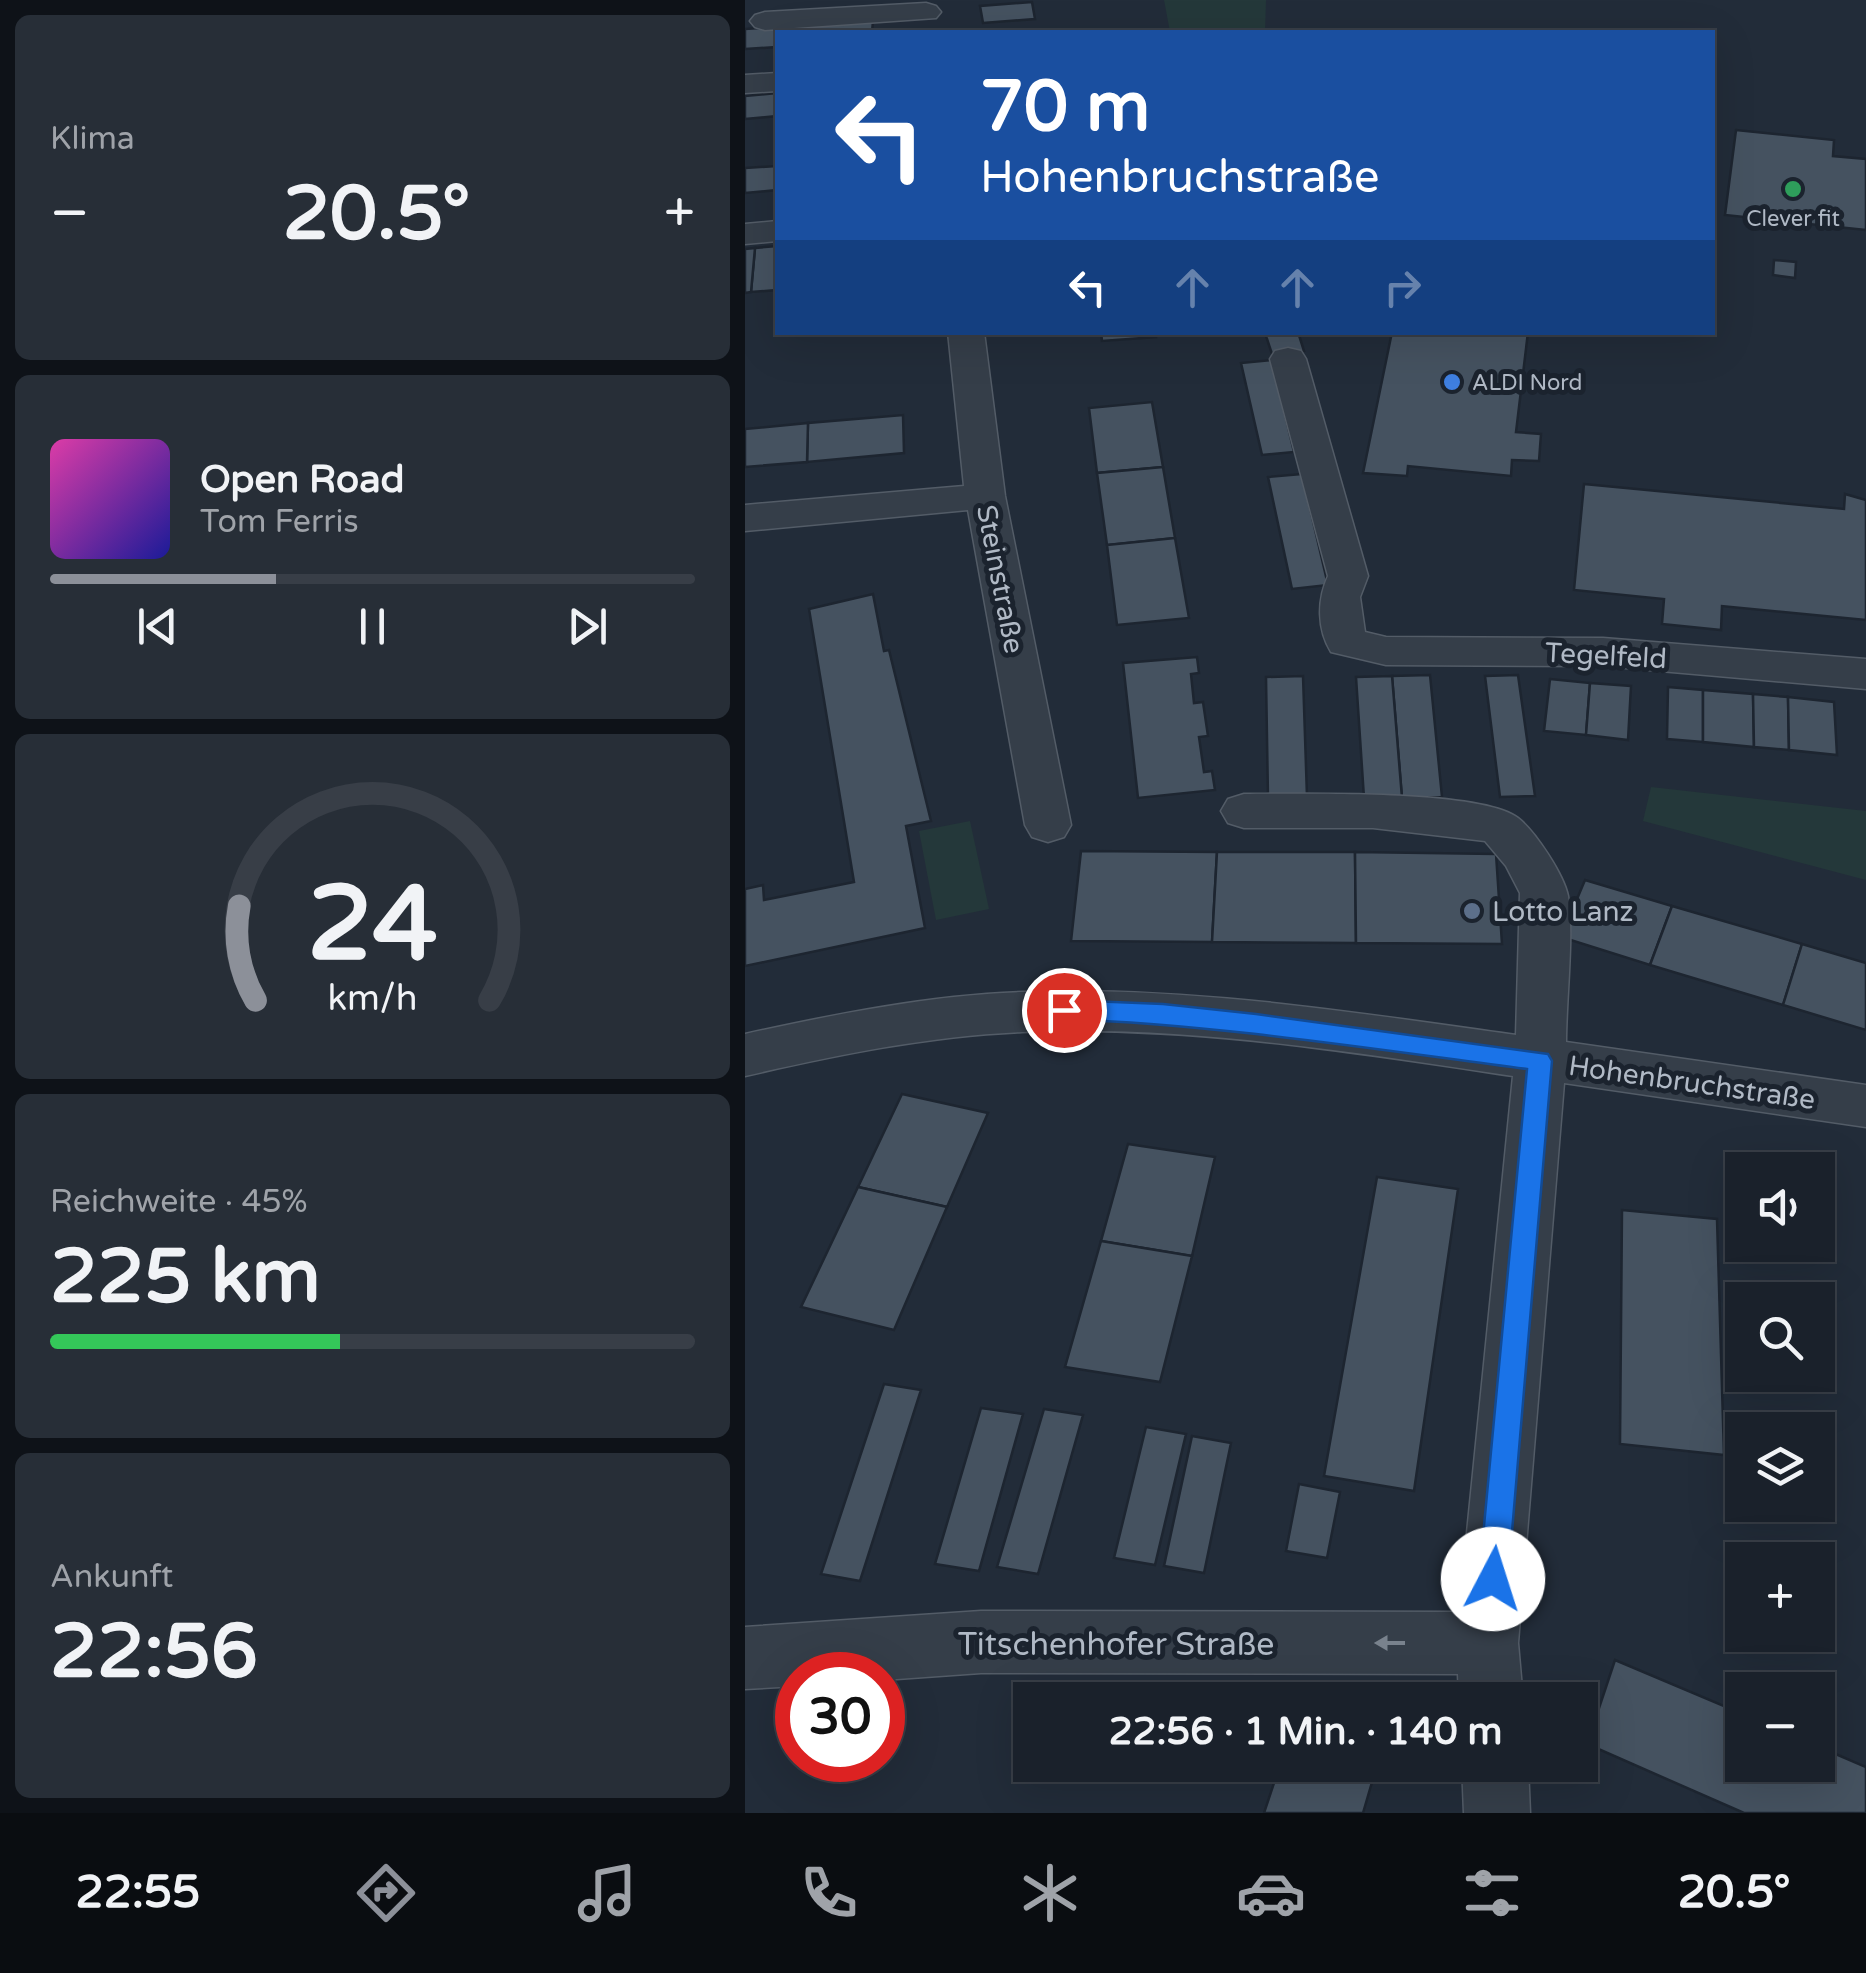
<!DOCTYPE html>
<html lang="de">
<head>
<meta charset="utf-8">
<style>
	:root { --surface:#1a212b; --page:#272e37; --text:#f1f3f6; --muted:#9fa3a9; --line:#383e47; --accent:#8c9099 }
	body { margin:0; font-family:"Varela Round",sans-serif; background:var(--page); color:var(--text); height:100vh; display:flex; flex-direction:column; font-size:38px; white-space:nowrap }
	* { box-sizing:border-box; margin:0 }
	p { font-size:32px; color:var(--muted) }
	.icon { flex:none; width:55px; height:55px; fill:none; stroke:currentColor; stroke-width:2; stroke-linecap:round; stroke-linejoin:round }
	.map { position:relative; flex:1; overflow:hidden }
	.details { display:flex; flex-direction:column; gap:15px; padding:15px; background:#0e1218; width:745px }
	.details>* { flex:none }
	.top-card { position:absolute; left:30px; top:30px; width:940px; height:305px; border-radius:0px; box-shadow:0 10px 40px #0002,0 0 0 2px var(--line); background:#1a4fa0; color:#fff; overflow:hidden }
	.tools { position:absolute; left:980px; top:1152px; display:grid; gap:20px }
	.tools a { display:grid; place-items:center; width:110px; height:110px; border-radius:0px; background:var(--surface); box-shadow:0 10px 40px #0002,0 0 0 2px var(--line); font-size:50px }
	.speed { position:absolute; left:30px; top:1652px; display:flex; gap:20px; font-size:50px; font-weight:700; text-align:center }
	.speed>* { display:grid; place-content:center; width:130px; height:130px; border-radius:50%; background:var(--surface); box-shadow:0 10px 40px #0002,0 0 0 2px var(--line); line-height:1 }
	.speed .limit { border:15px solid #d22; background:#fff; color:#111 }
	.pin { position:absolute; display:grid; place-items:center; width:85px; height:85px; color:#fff; margin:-42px; border:5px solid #fff; border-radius:50%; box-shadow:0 2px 10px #0007 }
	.me { position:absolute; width:110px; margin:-55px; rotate:5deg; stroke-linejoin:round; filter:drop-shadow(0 0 8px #0008) }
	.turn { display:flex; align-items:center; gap:35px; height:210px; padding:0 40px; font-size:45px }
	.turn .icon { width:130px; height:130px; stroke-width:2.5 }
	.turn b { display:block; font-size:70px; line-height:85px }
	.lanes { display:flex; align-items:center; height:95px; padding:0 40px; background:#0003; justify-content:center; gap:50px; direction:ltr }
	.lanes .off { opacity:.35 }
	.big { font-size:75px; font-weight:800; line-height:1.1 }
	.details .widget { flex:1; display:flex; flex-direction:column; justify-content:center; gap:15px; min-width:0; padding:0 35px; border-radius:15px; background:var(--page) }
	.details .dial { align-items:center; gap:0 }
	.dial svg { height:260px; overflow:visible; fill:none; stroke:var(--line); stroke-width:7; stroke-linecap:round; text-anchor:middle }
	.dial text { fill:var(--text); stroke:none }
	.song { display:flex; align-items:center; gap:30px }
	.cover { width:120px; height:120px; border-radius:15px; background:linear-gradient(135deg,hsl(320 70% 55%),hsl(240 70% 35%)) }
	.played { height:10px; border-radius:5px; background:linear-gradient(90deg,var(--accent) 35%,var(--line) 35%) }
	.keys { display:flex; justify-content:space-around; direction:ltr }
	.heat { display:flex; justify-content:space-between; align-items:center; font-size:55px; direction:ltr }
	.charge { height:15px; border-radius:8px; background:linear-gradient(90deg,#34c759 45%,var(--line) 0) }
	.trip { position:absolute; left:268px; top:1682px; width:585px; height:100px; border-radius:0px; background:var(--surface); box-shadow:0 10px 40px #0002,0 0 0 2px var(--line); font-weight:800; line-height:100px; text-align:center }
	.menu { display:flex; height:160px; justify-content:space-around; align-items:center; background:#0a0d11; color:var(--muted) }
	.menu .icon { width:70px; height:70px }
	.menu .current { color:var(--accent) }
	.menu b { font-size:45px; color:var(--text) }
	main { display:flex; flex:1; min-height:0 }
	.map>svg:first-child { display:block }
	.green { fill:#24383a }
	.building { fill:#455260; stroke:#1d2530; stroke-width:2.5 }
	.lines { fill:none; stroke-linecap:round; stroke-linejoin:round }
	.minor-casing { stroke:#535c67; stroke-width:3 }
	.minor { fill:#353e49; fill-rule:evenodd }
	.oneway { fill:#79828d }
	.route { fill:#1a73e8; stroke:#114b97; stroke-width:2.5 }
	.leisure-dot { fill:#2e9e5b; stroke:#1b232e; stroke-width:4 }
	.shop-dot { fill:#3f7fe0; stroke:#1b232e; stroke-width:4 }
	.service-dot { fill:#5c6f8a; stroke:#1b232e; stroke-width:4 }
	.labels { text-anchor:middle; stroke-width:10; stroke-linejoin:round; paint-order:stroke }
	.far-poi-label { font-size:22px; fill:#b0b9c5; stroke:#1b232e }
	.street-label { font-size:28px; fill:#b0b9c5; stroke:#1b232e }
	.poi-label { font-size:28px; fill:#b0b9c5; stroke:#1b232e; text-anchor:start }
	.near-street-label { font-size:32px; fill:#b0b9c5; stroke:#1b232e }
</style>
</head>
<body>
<main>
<section class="details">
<div class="widget"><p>Klima</p>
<div class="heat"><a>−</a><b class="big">20.5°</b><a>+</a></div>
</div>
<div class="widget">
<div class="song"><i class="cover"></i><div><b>Open Road</b><p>Tom Ferris</p></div></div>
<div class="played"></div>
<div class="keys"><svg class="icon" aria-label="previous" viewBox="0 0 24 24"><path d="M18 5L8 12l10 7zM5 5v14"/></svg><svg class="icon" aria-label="pause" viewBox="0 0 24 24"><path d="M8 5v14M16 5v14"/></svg><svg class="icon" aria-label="next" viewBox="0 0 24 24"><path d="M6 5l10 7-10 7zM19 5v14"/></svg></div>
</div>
<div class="widget dial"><svg viewBox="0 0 100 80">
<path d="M14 69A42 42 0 1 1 86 69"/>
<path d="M14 69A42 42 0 0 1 9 40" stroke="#8c9099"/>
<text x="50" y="56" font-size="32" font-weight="700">24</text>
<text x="50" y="72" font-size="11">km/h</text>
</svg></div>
<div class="widget"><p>Reichweite · 45%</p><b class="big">225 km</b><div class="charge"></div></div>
<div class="widget"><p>Ankunft</p><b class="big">22:56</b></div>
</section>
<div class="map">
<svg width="1121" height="1813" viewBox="0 0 1121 1813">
	<rect width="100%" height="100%" fill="#222c39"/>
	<g class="green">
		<polygon points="419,0 521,0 520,32 425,32"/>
		<polygon points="906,787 1121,811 1121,880 898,821"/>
		<polygon points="225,821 244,909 191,920 174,831"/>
	</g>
	<g class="building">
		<polygon points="287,2 290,19 238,23 235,6"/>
		<polygon points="128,21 127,32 56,32 56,25"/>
		<polygon points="56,25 56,32 32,32 32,47 0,49 0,29"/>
		<polygon points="32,93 32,116 0,119 0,96"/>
		<polygon points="991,130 1089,140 1088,156 1121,159 1121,230 980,215"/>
		<polygon points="32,166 32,190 0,193 0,168"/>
		<polygon points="32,246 32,290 6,292 10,248"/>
		<polygon points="10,248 6,292 0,293 0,249"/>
		<polygon points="1029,260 1051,262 1050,278 1028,275"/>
		<polygon points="356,332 411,332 411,337 357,341"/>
		<polygon points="553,332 559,351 527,354 521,336"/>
		<polygon points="647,332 783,332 771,432 796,434 794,461 767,460 766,476 663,466 662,476 618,473"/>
		<polygon points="527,360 549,452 517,455 496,363"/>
		<polygon points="407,402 418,467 352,473 344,408"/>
		<polygon points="158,415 159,453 62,462 63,423"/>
		<polygon points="63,423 62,462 0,467 0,429"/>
		<polygon points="418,467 430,538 362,545 352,473"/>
		<polygon points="557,474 583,585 547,589 523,477"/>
		<polygon points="839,484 1099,509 1100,494 1121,500 1121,620 977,606 976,630 917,624 919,599 829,590"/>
		<polygon points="430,538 444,618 372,625 362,545"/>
		<polygon points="128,594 139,651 144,650 186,821 161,826 180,928 0,966 0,889 18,885 19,900 109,882 64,609"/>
		<polygon points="452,657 454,673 446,674 449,703 458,702 463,736 454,737 459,772 467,771 470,790 393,798 378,663"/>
		<polygon points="685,675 697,797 657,798 647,676"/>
		<polygon points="773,675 790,796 755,797 740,676"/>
		<polygon points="558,676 562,797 523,798 521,677"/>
		<polygon points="647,676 657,798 619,798 611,677"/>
		<polygon points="805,679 845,683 841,735 799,731"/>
		<polygon points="845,683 886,686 883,740 841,735"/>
		<polygon points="923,687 958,690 958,742 922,739"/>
		<polygon points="958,690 1008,694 1009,747 958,742"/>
		<polygon points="1008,694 1043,697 1044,750 1009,747"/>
		<polygon points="1043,697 1089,702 1092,755 1044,750"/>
		<polygon points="336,851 472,852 467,942 326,941"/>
		<polygon points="472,852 610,852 611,943 467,942"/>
		<polygon points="610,852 751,854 757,944 611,943"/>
		<polygon points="840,880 927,906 905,965 816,937"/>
		<polygon points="927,906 1057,944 1038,1005 905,965"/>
		<polygon points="1057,944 1121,963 1121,1030 1038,1005"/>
		<polygon points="157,1094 243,1113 202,1207 113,1187"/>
		<polygon points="383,1144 470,1157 447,1256 356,1241"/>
		<polygon points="632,1177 713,1189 669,1491 579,1476"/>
		<polygon points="113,1187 202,1207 149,1330 56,1307"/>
		<polygon points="877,1210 972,1219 979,1455 875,1444"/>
		<polygon points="356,1241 447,1256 415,1382 320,1367"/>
		<polygon points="139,1384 176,1390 115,1581 76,1574"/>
		<polygon points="236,1408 278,1414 234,1571 190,1564"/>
		<polygon points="299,1409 338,1415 293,1574 252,1567"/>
		<polygon points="401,1427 441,1434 410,1565 369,1558"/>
		<polygon points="447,1436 486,1443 459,1573 419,1566"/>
		<polygon points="554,1484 595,1492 582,1558 541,1551"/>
		<polygon points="870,1660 998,1714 998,1765 1072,1765 1072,1746 1121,1767 1121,1813 999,1813 842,1744"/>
		<polygon points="535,1765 609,1765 630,1772 618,1813 519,1813"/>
	</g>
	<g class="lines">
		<defs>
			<g id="minor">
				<polygon points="181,3 191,6 196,12 191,18 20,30 10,27 5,21 10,15 20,12"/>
				<polygon points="32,73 32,91 0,93 0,75"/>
				<polygon points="32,221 32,241 0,244 0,224"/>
				<polygon points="203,332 239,332 260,496 326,825 319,837 303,842 287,837 280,825 223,510 0,531 0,505 219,486"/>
				<path d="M543 348 556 351 561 359 623 576 615 597 620 632 641 637 858 638 1121 659V689L858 666 641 665 586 652C572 629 572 600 583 576L525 359 530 351Z"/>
				<path d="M499 794C552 794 736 789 773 818 790 831 819 875 823 896 829 934 821 1001 821 1042L1121 1085V1127L819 1083 773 1643 778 1700H714L713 1674 236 1673 138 1680V1675H52V1686L0 1689V1627L236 1611 714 1612 768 1076C607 1052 441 1025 277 1032 184 1036 91 1055 0 1076V1034C91 1014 185 995 278 992 442 986 608 1012 771 1035L775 893 761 866 740 841 628 828H499L483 823 476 811 483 799Z"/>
				<polygon points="717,1765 783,1765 785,1813 719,1813"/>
			</g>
		</defs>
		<use href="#minor" class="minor-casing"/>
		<use href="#minor" class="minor"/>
	</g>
	<defs><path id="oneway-solid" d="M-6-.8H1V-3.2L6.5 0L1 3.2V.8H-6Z" transform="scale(2.5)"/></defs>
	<use class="oneway" href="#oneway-solid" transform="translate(645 1643) rotate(-180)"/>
	<path class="route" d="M319 1000 418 1004 511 1014 803 1054 807 1061 763 1579 759 1590 748 1594 738 1590 734 1579 782 1069C628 1049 475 1025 319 1019L311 1016 307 1010 311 1003Z"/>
	<circle class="leisure-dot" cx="1048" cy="189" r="10"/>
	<circle class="shop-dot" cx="707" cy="382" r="10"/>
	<circle class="service-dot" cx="727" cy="911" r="10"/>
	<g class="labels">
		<g class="far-poi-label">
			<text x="1048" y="226">Clever fit</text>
			<text x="727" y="390" text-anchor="start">ALDI Nord</text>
		</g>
		<g class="street-label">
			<text transform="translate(256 579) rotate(79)" y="10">Steinstraße</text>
			<text transform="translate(861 655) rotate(3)" y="10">Tegelfeld</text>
			<text transform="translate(947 1082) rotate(8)" y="10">Hohenbruchstraße</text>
		</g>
		<g class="poi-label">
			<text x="747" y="921">Lotto Lanz</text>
		</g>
		<g class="near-street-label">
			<text x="371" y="1655">Titschenhofer Straße</text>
		</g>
	</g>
</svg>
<div class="tools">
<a><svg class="icon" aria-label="sound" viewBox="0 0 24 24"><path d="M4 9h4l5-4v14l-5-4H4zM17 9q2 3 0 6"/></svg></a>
<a><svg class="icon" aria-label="search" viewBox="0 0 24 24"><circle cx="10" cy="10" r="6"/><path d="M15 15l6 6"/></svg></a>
<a><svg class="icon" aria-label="layers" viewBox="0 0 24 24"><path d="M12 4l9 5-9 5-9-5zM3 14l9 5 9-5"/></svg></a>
<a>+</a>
<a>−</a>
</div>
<div class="speed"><div class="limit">30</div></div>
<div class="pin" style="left:319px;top:1010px;background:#d93025"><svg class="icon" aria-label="arrive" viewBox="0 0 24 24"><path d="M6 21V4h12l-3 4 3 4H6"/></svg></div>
<svg class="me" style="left:748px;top:1579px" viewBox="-20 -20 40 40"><circle r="19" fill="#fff"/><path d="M0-13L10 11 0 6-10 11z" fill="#1a73e8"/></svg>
<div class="trip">22:56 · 1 Min. · 140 m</div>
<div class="top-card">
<div class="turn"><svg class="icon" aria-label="left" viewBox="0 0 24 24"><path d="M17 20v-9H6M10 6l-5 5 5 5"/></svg><div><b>70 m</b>Hohenbruchstraße</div></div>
<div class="lanes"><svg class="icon" aria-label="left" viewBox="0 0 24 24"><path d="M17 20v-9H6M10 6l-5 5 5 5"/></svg><svg class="icon off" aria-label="ahead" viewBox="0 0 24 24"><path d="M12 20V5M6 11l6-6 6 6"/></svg><svg class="icon off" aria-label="ahead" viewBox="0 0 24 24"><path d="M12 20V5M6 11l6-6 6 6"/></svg><svg class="icon off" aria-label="right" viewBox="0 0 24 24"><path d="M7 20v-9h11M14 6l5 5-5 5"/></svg></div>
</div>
</div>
</main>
<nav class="menu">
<b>22:55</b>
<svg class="icon current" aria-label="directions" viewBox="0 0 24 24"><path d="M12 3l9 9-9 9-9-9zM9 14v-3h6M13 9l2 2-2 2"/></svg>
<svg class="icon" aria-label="music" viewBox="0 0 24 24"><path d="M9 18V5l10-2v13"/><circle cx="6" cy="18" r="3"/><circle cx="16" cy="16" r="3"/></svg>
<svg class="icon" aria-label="phone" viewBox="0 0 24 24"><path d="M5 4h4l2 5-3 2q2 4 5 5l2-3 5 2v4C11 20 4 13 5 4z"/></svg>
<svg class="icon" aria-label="climate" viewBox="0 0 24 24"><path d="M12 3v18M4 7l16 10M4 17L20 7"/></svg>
<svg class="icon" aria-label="car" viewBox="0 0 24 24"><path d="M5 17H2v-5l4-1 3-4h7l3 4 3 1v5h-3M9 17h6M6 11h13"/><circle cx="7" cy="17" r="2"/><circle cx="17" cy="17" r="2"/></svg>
<svg class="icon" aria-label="filters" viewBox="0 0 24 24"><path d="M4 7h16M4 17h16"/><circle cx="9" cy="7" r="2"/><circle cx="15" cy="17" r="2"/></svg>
<b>20.5°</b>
</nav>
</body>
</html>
